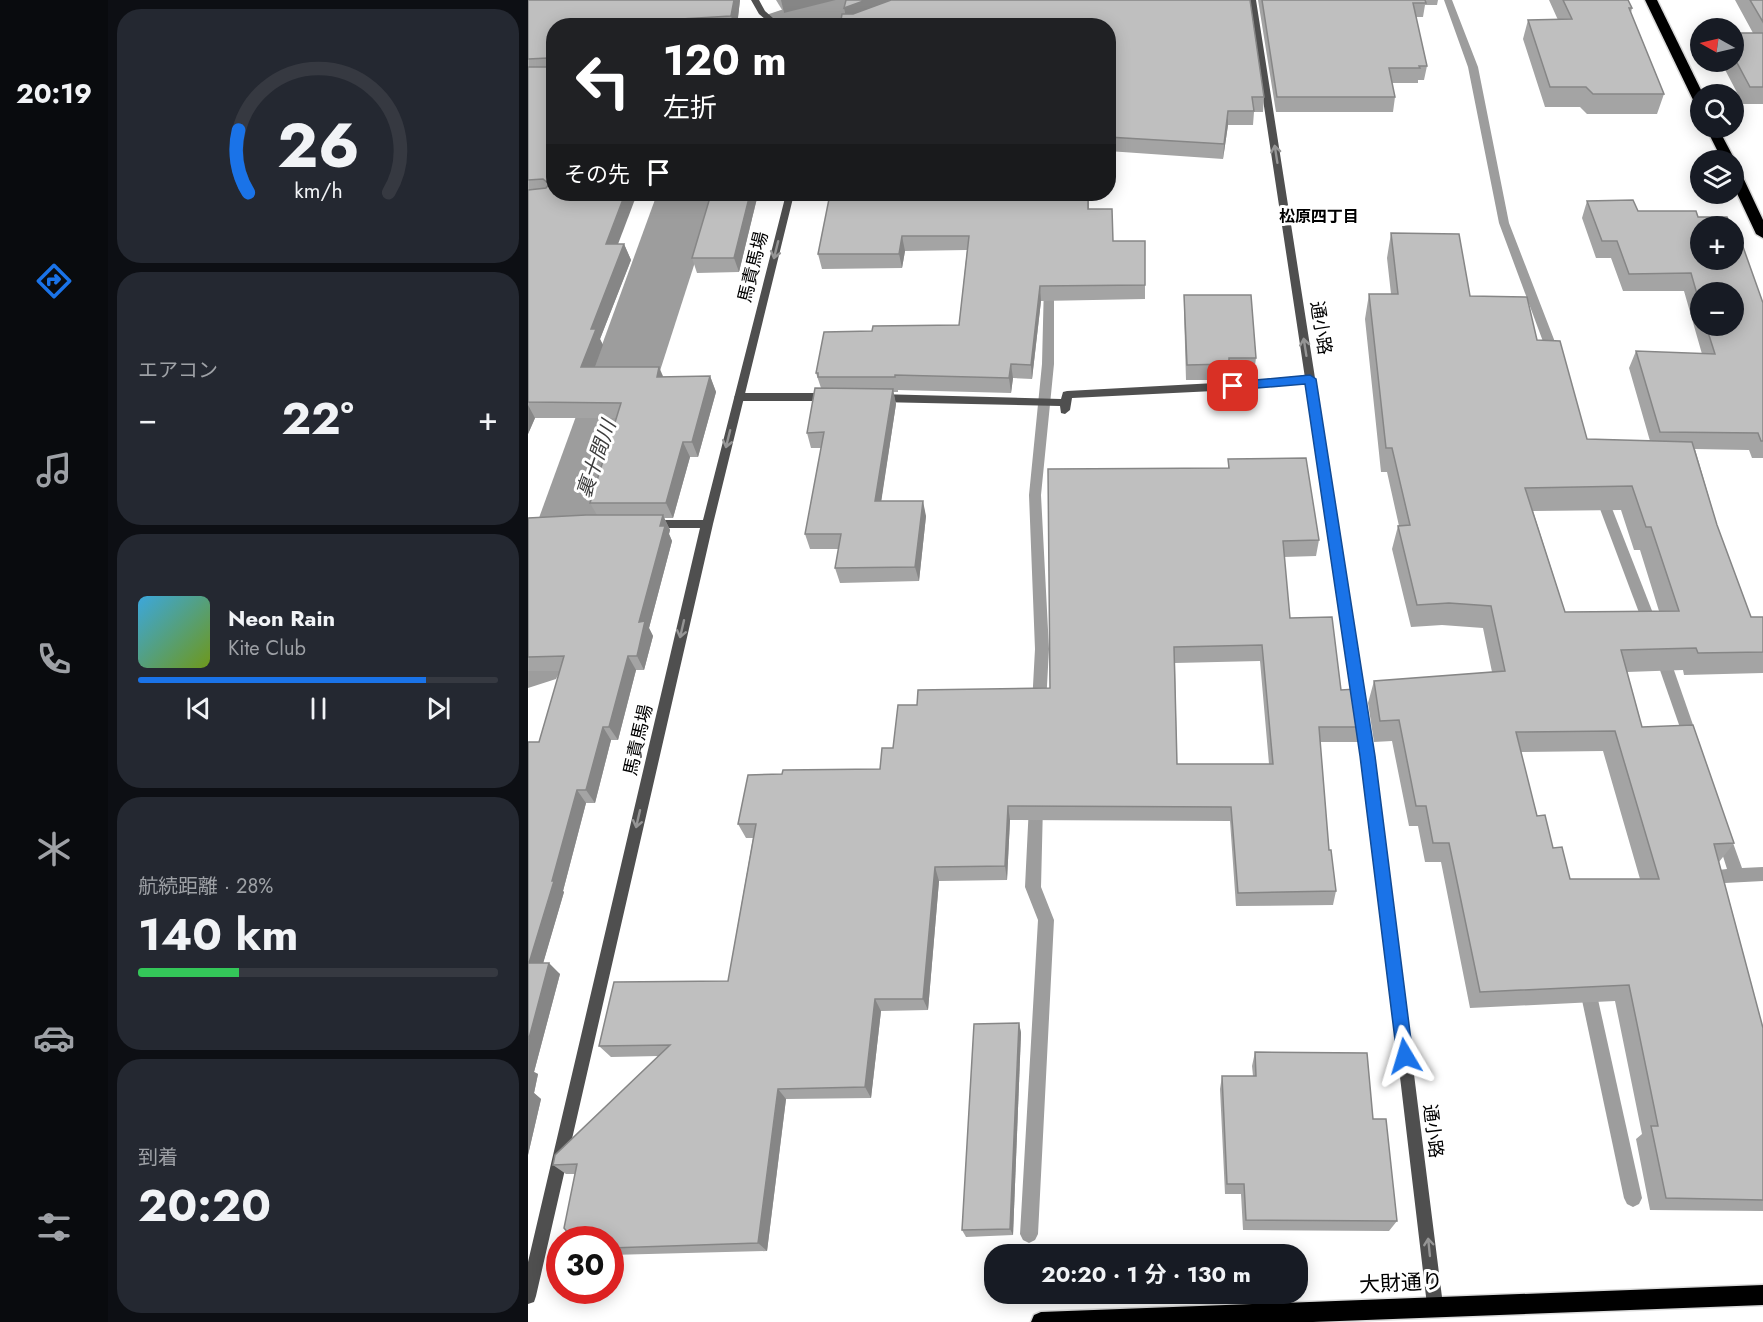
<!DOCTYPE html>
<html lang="ja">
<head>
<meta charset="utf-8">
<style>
	:root { --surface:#171b24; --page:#242831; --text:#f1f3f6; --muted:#9ea1a6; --line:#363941; --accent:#1a73e8 }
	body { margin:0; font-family:Jost,"Noto Sans JP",sans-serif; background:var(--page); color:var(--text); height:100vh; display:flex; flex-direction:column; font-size:22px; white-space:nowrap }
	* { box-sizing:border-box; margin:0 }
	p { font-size:20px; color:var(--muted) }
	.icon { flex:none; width:33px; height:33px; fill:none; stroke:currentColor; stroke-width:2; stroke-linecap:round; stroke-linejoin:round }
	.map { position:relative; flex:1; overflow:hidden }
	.panel { display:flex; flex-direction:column; gap:9px; padding:9px; background:#0d0f14; width:420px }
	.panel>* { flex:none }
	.top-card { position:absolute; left:18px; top:18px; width:570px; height:183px; border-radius:24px; box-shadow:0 3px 15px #0003; background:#202124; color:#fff; overflow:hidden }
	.needle { width:39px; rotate:278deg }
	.buttons { position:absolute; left:1162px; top:18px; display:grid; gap:12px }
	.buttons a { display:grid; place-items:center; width:54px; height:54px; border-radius:50%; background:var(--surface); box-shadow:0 3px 15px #0003; font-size:30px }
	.speed { position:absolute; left:18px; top:1226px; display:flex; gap:12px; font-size:30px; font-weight:700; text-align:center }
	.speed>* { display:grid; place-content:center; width:78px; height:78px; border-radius:50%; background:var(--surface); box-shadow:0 3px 15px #0003; line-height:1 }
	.speed .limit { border:9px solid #d22; background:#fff; color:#111 }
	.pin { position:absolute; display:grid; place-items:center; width:51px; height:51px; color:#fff; margin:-26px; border-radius:12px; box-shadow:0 3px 9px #0006 }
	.me { position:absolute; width:66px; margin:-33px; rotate:353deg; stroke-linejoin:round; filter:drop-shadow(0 0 4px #0008) }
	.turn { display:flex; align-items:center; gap:21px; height:126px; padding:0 18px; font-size:27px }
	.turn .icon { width:78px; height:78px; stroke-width:2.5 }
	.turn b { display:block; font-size:42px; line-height:51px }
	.then { display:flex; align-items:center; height:57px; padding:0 18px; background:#0003; gap:12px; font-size:22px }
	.big { font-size:45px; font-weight:700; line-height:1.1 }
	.panel .widget { flex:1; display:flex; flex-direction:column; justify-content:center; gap:9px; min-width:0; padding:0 21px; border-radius:24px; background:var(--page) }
	.panel .dial { align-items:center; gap:0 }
	.dial svg { height:156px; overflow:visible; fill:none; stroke:var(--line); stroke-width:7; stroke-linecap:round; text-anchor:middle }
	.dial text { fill:var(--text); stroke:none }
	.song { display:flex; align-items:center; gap:18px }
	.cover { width:72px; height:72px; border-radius:9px; background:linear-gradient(135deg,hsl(200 70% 55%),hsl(80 70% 35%)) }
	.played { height:6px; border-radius:3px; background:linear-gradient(90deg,var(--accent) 80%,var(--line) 80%) }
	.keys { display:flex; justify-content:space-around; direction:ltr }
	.heat { display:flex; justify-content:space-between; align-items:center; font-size:33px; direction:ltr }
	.charge { height:9px; border-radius:4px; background:linear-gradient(90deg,#34c759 28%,var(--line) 0) }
	.trip { position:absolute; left:456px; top:1244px; width:324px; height:60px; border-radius:24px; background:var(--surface); box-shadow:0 3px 15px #0003; font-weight:700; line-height:60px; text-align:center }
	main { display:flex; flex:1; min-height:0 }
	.menu { display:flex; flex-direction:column; width:108px; justify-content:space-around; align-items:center; background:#090b0e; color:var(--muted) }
	.menu .icon { width:42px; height:42px }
	.menu .active { color:var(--accent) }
	.menu b { font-size:27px; color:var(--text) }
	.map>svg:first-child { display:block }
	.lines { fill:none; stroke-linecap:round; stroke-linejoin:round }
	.stream { fill:#9d9d9d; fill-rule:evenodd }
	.river { fill:#9d9d9d; fill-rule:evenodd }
	.primary-casing { stroke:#dbdbdb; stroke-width:3 }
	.highway-casing { stroke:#dbdbdb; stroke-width:3 }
	.lane { fill:#4f4f4f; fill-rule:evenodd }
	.street { fill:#4f4f4f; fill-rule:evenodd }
	.primary { fill:#000; fill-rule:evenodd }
	.highway { fill:#000; fill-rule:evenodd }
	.wall { fill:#a4a4a4; fill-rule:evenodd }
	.shaded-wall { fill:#868686 }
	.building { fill:#bfbfbf; stroke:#868686; stroke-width:1.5; fill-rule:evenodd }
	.oneway { stroke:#959595 }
	.route { fill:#1a73e8; stroke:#114b97; stroke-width:1.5 }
	.labels { text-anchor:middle; stroke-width:6; stroke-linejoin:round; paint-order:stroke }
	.far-neighbourhood-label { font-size:16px; font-weight:bold; fill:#000; stroke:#fff }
	.street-label { font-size:18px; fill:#000; stroke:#fff }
	.water-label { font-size:20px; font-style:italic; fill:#3e3e3e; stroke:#fff }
	.near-street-label { font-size:21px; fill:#000; stroke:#fff }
</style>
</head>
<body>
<main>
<nav class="menu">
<b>20:19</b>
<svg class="icon active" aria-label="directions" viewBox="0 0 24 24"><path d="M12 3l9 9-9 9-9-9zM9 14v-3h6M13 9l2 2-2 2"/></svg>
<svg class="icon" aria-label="music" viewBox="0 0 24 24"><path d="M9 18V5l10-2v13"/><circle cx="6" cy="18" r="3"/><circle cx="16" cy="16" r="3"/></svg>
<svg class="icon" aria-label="phone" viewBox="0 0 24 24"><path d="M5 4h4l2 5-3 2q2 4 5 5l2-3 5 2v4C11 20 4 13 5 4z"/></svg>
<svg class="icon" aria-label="climate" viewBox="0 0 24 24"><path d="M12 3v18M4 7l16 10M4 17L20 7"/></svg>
<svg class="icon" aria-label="car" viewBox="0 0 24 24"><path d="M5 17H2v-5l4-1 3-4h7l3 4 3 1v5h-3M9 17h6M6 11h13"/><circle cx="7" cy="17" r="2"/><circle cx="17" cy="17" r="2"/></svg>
<svg class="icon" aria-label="filters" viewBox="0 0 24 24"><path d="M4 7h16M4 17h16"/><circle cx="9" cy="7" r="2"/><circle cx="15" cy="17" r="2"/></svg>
</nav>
<section class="panel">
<div class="widget dial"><svg viewBox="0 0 100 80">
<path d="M14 69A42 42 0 1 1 86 69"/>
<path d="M14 69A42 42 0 0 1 9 37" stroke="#1a73e8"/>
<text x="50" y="56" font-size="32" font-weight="700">26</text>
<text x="50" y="72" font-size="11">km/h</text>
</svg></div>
<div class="widget"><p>エアコン</p>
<div class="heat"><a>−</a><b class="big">22°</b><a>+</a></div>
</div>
<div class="widget">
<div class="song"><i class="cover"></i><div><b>Neon Rain</b><p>Kite Club</p></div></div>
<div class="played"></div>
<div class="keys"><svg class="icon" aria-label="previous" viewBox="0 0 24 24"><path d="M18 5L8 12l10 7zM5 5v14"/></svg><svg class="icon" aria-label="pause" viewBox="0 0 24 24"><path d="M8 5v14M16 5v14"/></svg><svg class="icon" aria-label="next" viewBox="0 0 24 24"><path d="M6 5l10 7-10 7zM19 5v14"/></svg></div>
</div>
<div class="widget"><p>航続距離 · 28%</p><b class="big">140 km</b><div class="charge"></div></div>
<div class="widget"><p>到着</p><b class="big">20:20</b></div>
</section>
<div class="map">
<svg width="1235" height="1322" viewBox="0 0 1235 1322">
	<rect width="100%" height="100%" fill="#fff"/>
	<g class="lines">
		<g class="stream">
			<polygon points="916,0 924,0 950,67 981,223 1032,355 1030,358 1026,359 1020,355 971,223 940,67"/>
			<polygon points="521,280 526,283 526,364 513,495 521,649 518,704 516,708 511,710 506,708 504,704 507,649 501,495 514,364 516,283"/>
			<polygon points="1072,488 1078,493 1130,626 1128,630 1118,630 1116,626 1066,493"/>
			<polygon points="1133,648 1138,649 1140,653 1171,742 1169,746 1164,748 1159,746 1157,742 1126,653 1128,649"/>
			<polygon points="508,799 513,800 515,805 513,887 526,920 510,1234 507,1240 501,1243 495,1240 492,1234 510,920 497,887 501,805 503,800"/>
			<polygon points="1195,827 1200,829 1214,868 1235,867 1235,881 1178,884 1173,882 1170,877 1173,872 1199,869 1188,834 1190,829"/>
			<polygon points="1059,978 1065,981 1067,986 1114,1198 1111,1204 1105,1207 1099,1204 1096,1198 1051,986 1053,981"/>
		</g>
		<g class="river">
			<path d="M283 0H358C335 34 267 26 230 26L238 15Z"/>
			<polygon points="129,194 189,194 40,656 28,679 0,688 0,548"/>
		</g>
		<defs>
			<polygon id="primary" points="1235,1285 1235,1305 785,1322 503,1322 506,1315 513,1312"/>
			<g id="highway">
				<polygon points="1117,0 1129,0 1175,94 1173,108 1167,104"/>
				<polygon points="1178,128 1190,128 1207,160 1206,161 1194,160"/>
				<polygon points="1206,169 1213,173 1235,220 1235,238 1228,234 1206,187"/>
			</g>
		</defs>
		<use href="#primary" class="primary-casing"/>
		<use href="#highway" class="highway-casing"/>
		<g class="lane">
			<polygon points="782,375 787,379 782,383 706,390 544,398 542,410 537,414 533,413 532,406 350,402 345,398 350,394 533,399 535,392 539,391 706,382"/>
			<polygon points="211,393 300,393 305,397 300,401 211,401 206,397"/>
		</g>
		<g class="street">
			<polygon points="223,0 231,0 237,11 254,26 245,26 231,14"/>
			<polygon points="720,0 728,0 846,756 915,1305 913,1311 907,1313 901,1311 899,1305 834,756"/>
			<polygon points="258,194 266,194 185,524 8,1296 6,1302 0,1304 0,1262 172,528 123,528 117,524 123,520 175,520"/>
		</g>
		<use href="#primary" class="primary"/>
		<use href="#highway" class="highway"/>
	</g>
	<g class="wall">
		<polygon points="0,0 212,0 209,26 26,26 26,194 90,244 96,244 103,260 72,339 75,345 67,367 135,377 182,376 188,392 170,457 162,457 145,518 136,518 142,530 141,534 144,541 121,628 125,636 116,670 108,670 90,740 83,740 67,803 58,803 35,891 36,892 15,963 32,974 6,1072 10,1074 6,1093 13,1099 0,1155 11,742 32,671 0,671 0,518 69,515 62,503 88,418 7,418 0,434"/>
		<polygon points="248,0 308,0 256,13"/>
		<polygon points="318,0 722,0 736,97 735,112 726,112 725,125 700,125 695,159 580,151 580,26 312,26 314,14 317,14 316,8"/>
		<polygon points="730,0 910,0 909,5 897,5 895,17 888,17 899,66 896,80 890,80 890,83 864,83 867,97 865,112 748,112"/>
		<polygon points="1021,0 1100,0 1104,8 1103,13 1136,94 1129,114 1059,114 1052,107 1017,107 995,39 1000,20 1030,20"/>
		<polygon points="1207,0 1235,0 1235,104 1215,104 1193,62 1206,62 1206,33 1225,33"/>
		<polygon points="230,194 211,272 169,273 164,258"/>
		<polygon points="561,194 561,209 585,241 617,241 617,299 513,301 504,379 485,378 483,393 370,390 370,392 365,392 368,404 353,501 398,516 391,581 312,583 307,568 311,549 282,549 277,534 293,448 283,448 279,433 293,388 288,373 344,331 431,325 439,250 377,251 374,268 294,269 290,254"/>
		<path d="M1059 201 1110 211 1170 217 1235 303V458H1224L1221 450 1167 449 1189 525 1223 617H1235V673L1156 675 1155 670 1099 672 1114 727 1206 843 1191 862 1235 1028V1211L1122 1210 1108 1139 1114 1134 1087 1001 942 1008 913 862H897L890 826H881L864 741 846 742 840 703 846 681 964 672 955 628 914 625 883 627 864 549 870 526H871L859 472H853L837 319 841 294H863L859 258 863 233 942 296 1009 340 1059 439 1122 441 1101 368 1108 351 1174 354 1156 291H1095L1083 258H1068L1054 218ZM1173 292 1206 326H1173ZM1093 510 1106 550H1112L1131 611 1037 612 1005 511ZM1075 751 1112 879H1042L1025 848 1009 816 993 752Z"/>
		<polygon points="656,295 728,358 726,373 701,374 700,380 658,380 656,311"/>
		<path d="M700 459 791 540 788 556 756 557 762 618 813 690 834 727 830 742H792L801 850 808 891 805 905 708 906 702 821 482 820 479 880 411 881 400 1010 353 1011 343 1098 258 1099 239 1251 82 1255V1239L47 1174H38L25 1165 131 1056 83 1057 71 1046 200 981 225 838H218L210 824 254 774 352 769 365 748 389 705 522 688 700 468ZM732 661 741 764H649L647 663Z"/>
		<polygon points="491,1023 493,1033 485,1235 438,1237 434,1230"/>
		<polygon points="727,1052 845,1119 869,1221 861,1231 715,1230 713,1194 697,1194 692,1089 694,1076 725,1076 724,1066"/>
	</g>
	<g class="shaded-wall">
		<polygon points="206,0 212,0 209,26 206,26 203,16"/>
		<polygon points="253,0 308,0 256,13"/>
		<polygon points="338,0 380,0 319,22 316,8"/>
		<polygon points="700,111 700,125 695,159 696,144"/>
		<polygon points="97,194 109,194 84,260 78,244"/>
		<polygon points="222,194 230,194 211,272 206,258"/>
		<polygon points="374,236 377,251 374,268 371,254"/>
		<polygon points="96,244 103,260 72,339 75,345 61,383 53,367 63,329"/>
		<polygon points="512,286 513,301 504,379 503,365"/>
		<polygon points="483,364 485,378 483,393 481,378"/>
		<polygon points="131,367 138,383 129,377"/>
		<polygon points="182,376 188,392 170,457 164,442"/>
		<polygon points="365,389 368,404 351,516 347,501"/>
		<polygon points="0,405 7,418 0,434"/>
		<polygon points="155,442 162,457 145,518 138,503"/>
		<polygon points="395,501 398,516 391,581 387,567"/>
		<polygon points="135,515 142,530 141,534 144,541 121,628 125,636 116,670 109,656 111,622"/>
		<polygon points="100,656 108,670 90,740 81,727"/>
		<polygon points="75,727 83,740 67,803 58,790"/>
		<polygon points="49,790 58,803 35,891 36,892 12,974 1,963"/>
		<polygon points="480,806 482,820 479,880 477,866"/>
		<polygon points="407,867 411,881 400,1010 395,999"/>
		<polygon points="21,963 32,974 6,1072 10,1074 6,1093 13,1099 0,1155 0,1042"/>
		<polygon points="347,999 353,1011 343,1098 337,1087"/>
		<polygon points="491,1023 493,1033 485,1235 482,1229"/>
		<polygon points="250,1089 258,1099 239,1251 230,1243"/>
	</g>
	<g class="building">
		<polygon points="0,0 206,0 203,16 137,20 135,26 26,26 26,194 97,194 78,244 96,244 63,329 68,329 53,367 131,367 129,377 182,376 164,442 155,442 138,503 62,503 93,403 0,402 0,190 18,188 21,184 15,179 0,180 0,67 20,67 22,60 20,58 0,59"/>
		<polygon points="318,0 338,0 316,8"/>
		<polygon points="363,0 722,0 736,97 724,97 726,111 700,111 696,144 580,137 580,26 312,26 314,14 325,14"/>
		<polygon points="734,0 897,0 898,3 885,3 899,66 891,66 892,68 861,68 867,97 749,97"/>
		<polygon points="1035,0 1100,0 1104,8 1101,8 1136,94 1065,94 1058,87 1022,87 1000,20 1044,19"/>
		<polygon points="1222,0 1235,0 1235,22"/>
		<polygon points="1206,33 1235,33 1235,87 1222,87 1206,57"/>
		<polygon points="183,194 222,194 206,258 164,258"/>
		<polygon points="302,194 560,194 560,209 584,209 585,241 617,241 617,285 512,286 503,365 483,364 481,378 367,375 367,377 290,377 290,373 288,373 296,332 344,331 345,326 431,325 441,236 374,236 371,254 290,254"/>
		<polygon points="1105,200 1110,211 1168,211 1170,217 1199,217 1203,226 1173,226 1173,260 1206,260 1206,234 1210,244 1214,244 1235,303 1235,441 1233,441 1230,433 1132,432 1108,351 1187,354 1178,326 1206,326 1206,292 1173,292 1173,308 1163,273 1101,274 1089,241 1074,241 1059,201"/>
		<path d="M863 233 931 234 942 296 999 297 1009 340 1032 341 1059 439 1164 442 1189 525 1223 617H1235V652L1170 653 1168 648 1093 650 1114 727 1165 725 1206 843 1186 844 1235 1028V1200L1138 1198 1123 1126H1130L1101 985 952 992 921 843H905L898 806H888L871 720 852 721 846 681 977 671 963 606 921 603 889 605 870 526 882 525 864 448H858L841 294H870ZM1104 486 1118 527H1123L1151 611 1037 612 997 488ZM1087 731 1131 879H1042L1034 847 1025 848 1017 815 1009 816 988 732Z"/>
		<polygon points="656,295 723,295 728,358 701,358 701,364 659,365"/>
		<polygon points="287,388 365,389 347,501 395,501 387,567 307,568 313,534 277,534 296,432 279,433"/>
		<path d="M778 458 791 540 755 541 762 618 804 617 813 690 828 689 834 727H791L801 850H803L808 891 710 893 703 807 480 806 477 866 407 867 395 999H347L337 1087 250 1089 230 1243 82 1248V1239H45L36 1228 49 1164 25 1165 27 1155 142 1045 71 1046 86 982 200 981 228 824H210L220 775 254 774 255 770 352 769 354 748H365L370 705H389L390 690 522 688 520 469 701 468 700 459ZM734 645 745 764H649L646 647Z"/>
		<polygon points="58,515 135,515 132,526 137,526 111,622 117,621 109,656 100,656 81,727 75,727 58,790 49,790 24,881 26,881 1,963 21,963 0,1042 0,742 11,742 36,656 0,657 0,518"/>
		<polygon points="491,1023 482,1229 434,1230 446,1024"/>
		<polygon points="727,1052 839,1053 845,1119 858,1119 869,1221 718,1220 716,1184 699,1184 694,1076 728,1076"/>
	</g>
	<defs><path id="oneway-shaft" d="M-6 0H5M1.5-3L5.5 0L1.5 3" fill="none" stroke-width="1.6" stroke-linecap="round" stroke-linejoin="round" transform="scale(1.5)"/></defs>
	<g class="oneway">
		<use href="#oneway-shaft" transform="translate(748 154) rotate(-99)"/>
		<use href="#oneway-shaft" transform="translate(248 250) rotate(104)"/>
		<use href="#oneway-shaft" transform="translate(777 347) rotate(-99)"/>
		<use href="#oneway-shaft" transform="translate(200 439) rotate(104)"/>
		<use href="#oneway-shaft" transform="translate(154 629) rotate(103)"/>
		<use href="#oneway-shaft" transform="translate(110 819) rotate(103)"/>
		<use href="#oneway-shaft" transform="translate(901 1247) rotate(-96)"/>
	</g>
	<polygon class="route" points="782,375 788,379 847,756 885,1056 883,1062 877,1064 871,1062 869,1056 832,756 777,384 705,390 700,386 705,382"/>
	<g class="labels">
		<g class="far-neighbourhood-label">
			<text x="791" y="222">松原四丁目</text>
		</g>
		<g class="street-label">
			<text transform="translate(225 267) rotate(-76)" y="6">馬責馬場</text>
			<text transform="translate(793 328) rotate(81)" y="6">通小路</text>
			<text transform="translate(110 740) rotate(-77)" y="6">馬責馬場</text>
			<text transform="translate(905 1131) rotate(83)" y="6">通小路</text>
		</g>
		<g class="water-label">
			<text transform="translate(68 459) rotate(-71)" y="7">裏十間川</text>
		</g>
		<g class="near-street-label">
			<text transform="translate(873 1283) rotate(-3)" y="7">大財通り</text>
		</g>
	</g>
</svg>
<div class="buttons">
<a><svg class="needle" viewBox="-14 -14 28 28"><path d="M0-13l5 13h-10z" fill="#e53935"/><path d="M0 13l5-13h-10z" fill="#9ea1a6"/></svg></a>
<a><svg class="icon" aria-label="search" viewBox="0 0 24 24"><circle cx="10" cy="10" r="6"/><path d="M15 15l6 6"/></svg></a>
<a><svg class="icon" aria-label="layers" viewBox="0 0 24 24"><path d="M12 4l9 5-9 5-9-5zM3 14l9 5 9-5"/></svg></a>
<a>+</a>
<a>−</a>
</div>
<div class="speed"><div class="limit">30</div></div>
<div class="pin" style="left:705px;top:386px;background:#d93025"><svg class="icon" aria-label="arrive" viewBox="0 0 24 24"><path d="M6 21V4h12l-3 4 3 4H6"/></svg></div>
<svg class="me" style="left:877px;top:1056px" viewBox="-20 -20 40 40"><path d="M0-17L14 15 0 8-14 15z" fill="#1a73e8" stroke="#fff" stroke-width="4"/></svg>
<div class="trip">20:20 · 1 分 · 130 m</div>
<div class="top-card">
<div class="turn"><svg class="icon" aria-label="left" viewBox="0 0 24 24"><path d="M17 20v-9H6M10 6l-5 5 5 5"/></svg><div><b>120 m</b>左折</div></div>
<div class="then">その先<svg class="icon" aria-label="arrive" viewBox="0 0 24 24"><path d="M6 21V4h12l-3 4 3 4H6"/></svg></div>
</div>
</div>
</main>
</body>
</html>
